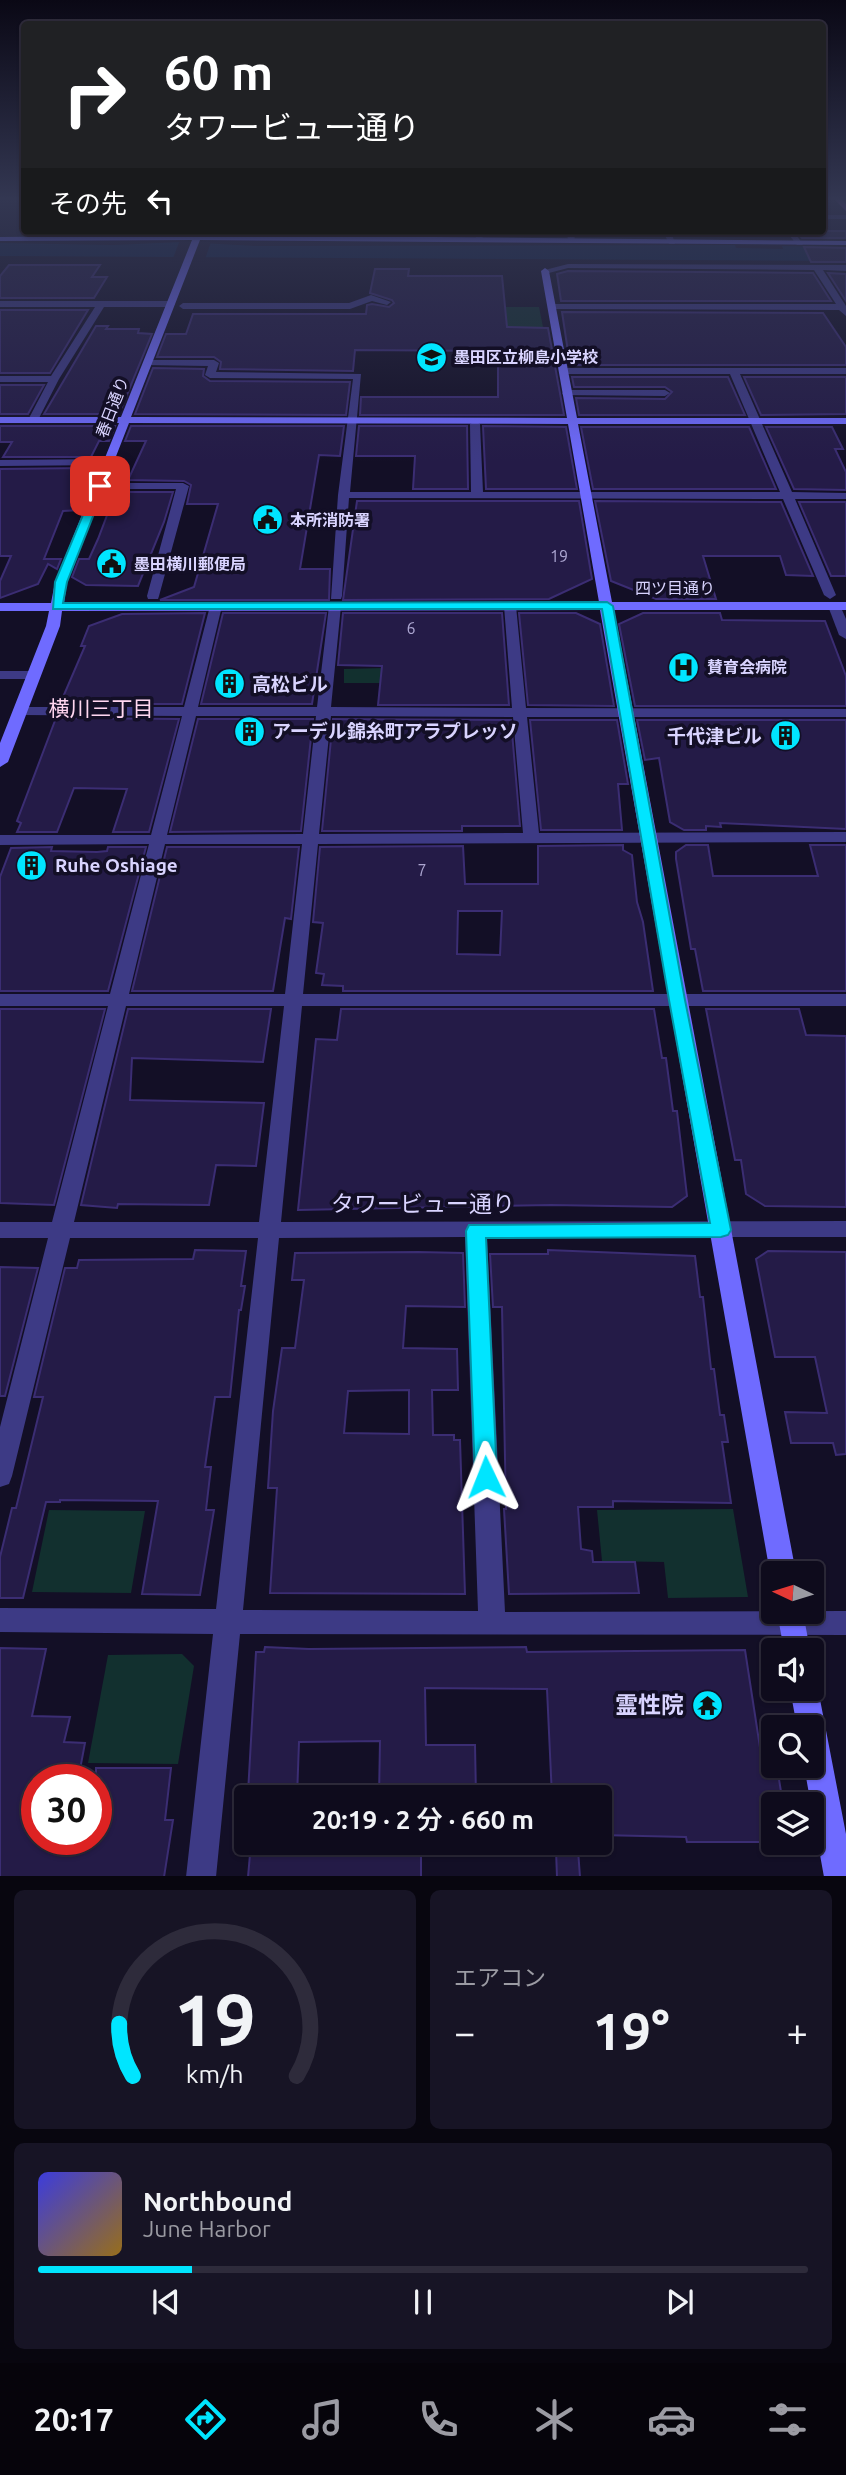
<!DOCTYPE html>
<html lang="ja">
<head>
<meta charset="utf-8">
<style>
	:root { --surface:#0e0b1c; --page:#171425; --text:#f1f3f6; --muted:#9b9ba3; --line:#2e2b3b; --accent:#00e5ff }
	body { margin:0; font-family:Ubuntu,"Noto Sans JP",sans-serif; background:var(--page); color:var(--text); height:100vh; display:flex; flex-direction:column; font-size:26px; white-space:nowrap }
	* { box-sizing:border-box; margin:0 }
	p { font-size:23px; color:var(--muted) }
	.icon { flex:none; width:38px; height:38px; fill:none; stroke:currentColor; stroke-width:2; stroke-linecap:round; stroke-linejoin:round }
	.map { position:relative; height:1876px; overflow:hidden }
	.panel { display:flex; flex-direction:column; gap:14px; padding:14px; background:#08060f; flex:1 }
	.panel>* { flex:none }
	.top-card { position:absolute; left:21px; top:21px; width:805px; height:214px; border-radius:7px; box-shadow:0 2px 5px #0004,0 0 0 2px var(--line); background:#202124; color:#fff; overflow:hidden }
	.needle { width:46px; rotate:274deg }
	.tools { position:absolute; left:761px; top:1561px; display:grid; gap:14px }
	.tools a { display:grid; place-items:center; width:63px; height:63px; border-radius:7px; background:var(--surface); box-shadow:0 2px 5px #0004,0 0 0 2px var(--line); font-size:35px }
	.speed { position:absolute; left:21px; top:1764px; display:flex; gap:14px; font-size:35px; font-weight:700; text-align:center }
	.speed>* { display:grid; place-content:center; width:91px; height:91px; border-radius:50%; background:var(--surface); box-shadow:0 2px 5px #0004,0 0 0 2px var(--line); line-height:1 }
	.speed .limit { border:10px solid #d22; background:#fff; color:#111 }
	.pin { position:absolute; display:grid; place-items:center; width:60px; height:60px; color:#fff; margin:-30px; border-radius:14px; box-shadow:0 4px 10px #0006 }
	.me { position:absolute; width:77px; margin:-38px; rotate:358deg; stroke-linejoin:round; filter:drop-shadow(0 0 5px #0008) }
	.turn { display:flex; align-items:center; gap:24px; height:147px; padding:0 28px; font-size:32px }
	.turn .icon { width:91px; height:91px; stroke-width:2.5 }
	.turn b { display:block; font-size:49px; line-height:60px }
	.then { display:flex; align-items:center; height:66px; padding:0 28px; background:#0003; gap:14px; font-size:26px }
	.big { font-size:52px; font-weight:600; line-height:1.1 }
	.panel .widget { flex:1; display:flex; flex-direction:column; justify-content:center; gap:10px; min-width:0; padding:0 24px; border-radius:10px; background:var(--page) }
	.panel .dial { align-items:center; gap:0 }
	.dial svg { height:182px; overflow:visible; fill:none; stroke:var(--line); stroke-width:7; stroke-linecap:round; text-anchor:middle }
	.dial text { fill:var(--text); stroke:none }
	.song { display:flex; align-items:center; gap:21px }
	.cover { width:84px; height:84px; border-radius:10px; background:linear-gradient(135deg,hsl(240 70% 55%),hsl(40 70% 35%)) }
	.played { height:7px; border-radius:4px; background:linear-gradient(90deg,var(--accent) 20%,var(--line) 20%) }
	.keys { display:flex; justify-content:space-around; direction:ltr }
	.heat { display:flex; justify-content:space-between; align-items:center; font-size:38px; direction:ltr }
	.panel .tiles { flex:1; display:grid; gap:14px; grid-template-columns:1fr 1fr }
	.widget:last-child { grid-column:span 2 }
	.trip { position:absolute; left:234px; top:1785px; width:378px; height:70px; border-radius:7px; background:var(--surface); box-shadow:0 2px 5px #0004,0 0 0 2px var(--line); font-weight:600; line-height:70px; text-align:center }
	.tab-bar { display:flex; height:112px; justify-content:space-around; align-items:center; background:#06040b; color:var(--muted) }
	.tab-bar .icon { width:49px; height:49px }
	.tab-bar .active { color:var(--accent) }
	.tab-bar b { font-size:32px; color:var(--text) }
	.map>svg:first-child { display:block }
	.green { fill:#12302f }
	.water { fill:#0c2248 }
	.pier { fill:#130f26 }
	.building { fill:#241b47; stroke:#3b2d73; stroke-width:2; fill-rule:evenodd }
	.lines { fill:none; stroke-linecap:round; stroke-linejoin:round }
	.street { fill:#3d3a85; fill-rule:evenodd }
	.secondary { fill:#6f6bff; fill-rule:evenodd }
	.primary { fill:#c25bff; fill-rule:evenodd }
	.route { fill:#00e5ff; stroke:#0095a6; stroke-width:2 }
	.labels { text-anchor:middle; stroke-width:7; stroke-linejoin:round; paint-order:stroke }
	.far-poi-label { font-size:16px; font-weight:bold; fill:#d9d4ff; stroke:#130f26; text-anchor:start }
	.far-street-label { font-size:16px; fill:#d9d4ff; stroke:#130f26 }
	.number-label { font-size:16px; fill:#aca6d1 }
	.poi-label { font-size:19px; font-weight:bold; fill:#d9d4ff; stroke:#130f26; text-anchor:start }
	.neighbourhood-label { font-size:21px; fill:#ffd6f0; stroke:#130f26 }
	.near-street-label { font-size:23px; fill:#d9d4ff; stroke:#130f26 }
	.near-poi-label { font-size:23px; font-weight:bold; fill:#d9d4ff; stroke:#130f26; text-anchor:end }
</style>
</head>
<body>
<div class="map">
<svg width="846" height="1877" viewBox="0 0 846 1877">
	<rect width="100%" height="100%" fill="#130f26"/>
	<g class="green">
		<polygon points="490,307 539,307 545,337 494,337"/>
		<polygon points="383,668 382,683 344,683 344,669"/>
		<polygon points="733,1509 748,1597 668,1598 664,1562 602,1561 597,1510"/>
		<polygon points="49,1510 145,1511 131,1593 32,1592"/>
		<polygon points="182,1654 194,1666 178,1764 88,1763 108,1655"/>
	</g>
	<polygon class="water" points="182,242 257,246 735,245 736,248 783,249 782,246 846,247 846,261 0,256 0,243 113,245"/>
	<polygon class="pier" points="180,240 211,242 204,262 172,261"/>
	<g class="building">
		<polygon points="797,231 846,231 846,238 802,238"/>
		<polygon points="804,247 846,248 846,262 811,262"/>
		<polygon points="9,265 100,265 92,277 107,277 94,298 0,298 0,276"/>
		<polygon points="375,269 409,269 408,276 502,276 507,327 548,328 564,415 360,415 361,397 498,397 498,351 355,350 353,371 220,369 221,362 214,357 157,357 166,334 186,334 193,314 366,314 367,305 372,304 389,307 394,303 392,300 370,293"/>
		<polygon points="568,271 813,273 831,301 561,301 557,274"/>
		<polygon points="828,273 846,274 846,301"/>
		<polygon points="0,310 88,310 50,373 0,373"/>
		<polygon points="562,312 823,313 846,347 846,365 570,365"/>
		<polygon points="96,326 108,326 106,329 139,329 138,333 152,334 119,414 44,414"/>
		<polygon points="153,368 204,369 203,376 210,381 350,382 346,415 135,414"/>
		<polygon points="572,377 728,377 745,415 579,415 576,398 665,399 672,392 665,387 574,387"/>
		<polygon points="744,377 846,377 846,414 761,415"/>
		<polygon points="0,385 44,385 28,414 0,414"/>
		<polygon points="0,426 115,426 109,441 99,441 91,457 3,457 12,442 0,442"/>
		<polygon points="131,426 344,426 340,456 319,455 300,569 330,569 329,600 160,600 194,587 218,504 187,504 191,485 184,481 128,480 146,441 125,441"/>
		<polygon points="359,426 467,426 468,489 413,489 415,456 356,456"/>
		<polygon points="483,426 566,427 577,489 486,489"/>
		<polygon points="581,427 749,427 776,489 593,489"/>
		<polygon points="766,427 832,427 843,449 835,449 846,472 846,490 794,489"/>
		<polygon points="86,468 76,489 90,489 81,510 63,511 44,559 61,559 57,569 48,564 38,584 0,598 0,581 11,556 0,556 0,469"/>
		<polygon points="105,492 173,492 164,522 138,586 86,585 72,577 79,559 89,559 98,539 109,510 98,510"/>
		<polygon points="357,501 579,501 592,579 549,599 343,600"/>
		<polygon points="595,501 781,502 813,576 786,575 780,556 703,556 716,599 656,599 611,581"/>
		<polygon points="799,502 846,502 846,576 831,576"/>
		<polygon points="205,613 182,704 60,704 85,646 81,646 89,626 122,614"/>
		<polygon points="223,613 326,613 312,704 201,704"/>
		<polygon points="343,613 502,613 509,705 378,705 382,666 338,665"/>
		<polygon points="519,613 576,613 600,624 614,706 528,705"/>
		<polygon points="643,613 720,613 722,620 825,621 846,676 846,706 635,706 619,624"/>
		<polygon points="56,718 179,719 149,832 113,832 127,789 74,788 57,832 17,832 21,823 17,821"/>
		<polygon points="198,719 313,719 301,831 170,832"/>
		<polygon points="333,719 511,720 520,826 462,826 462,831 322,831"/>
		<polygon points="530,720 617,720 628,784 618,784 622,830 541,830"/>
		<polygon points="637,720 846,720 846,829 720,823 721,827 706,826 706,830 684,830 670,822 659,758 645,760"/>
		<path d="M623 845V850L632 855 637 902 643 922 653 991H343V986L322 985 324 974 316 973 323 923 313 922 320 847 463 846 465 884H538V846ZM458 911H502L500 955 457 954Z"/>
		<polygon points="686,845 708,845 713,876 818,876 810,845 846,845 846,991 703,991 695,949 691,949 676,859 676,852"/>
		<polygon points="52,847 51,851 97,852 107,851 108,847 146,847 108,991 0,991 0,877 11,848"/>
		<polygon points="167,847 299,847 291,919 285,918 273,991 132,991"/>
		<polygon points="0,1009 105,1009 54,1205 0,1203"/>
		<polygon points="128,1009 271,1009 263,1062 132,1058 130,1100 264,1103 256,1166 216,1165 209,1205 118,1204 117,1208 81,1205"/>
		<polygon points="341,1009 654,1009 662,1058 666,1058 673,1111 677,1111 687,1196 672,1207 551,1205 298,1210 316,1039 337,1040"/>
		<polygon points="706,1009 799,1009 806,1035 846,1036 846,1207 765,1206 746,1194 741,1160 735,1160"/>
		<polygon points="195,1250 246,1251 241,1286 245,1286 241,1310 239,1310 230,1397 215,1397 205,1467 211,1467 206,1510 214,1510 200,1595 142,1594 158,1501 60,1500 60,1502 46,1502 23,1598 0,1598 0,1557 12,1508 16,1508 43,1397 34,1397 65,1268 77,1268 79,1260 193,1259"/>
		<polygon points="548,1250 695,1256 700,1297 703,1297 711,1369 714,1369 720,1415 724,1415 728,1442 722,1442 731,1503 613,1501 613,1507 578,1507 581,1549 592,1551 593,1562 635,1562 639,1593 509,1594 504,1509 506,1509 502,1307 493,1307 490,1254 548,1254"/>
		<polygon points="768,1251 846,1252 846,1454 836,1455 833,1443 791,1443 785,1412 827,1413 815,1357 775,1357 756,1259"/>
		<path d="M418 1252 463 1253 465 1307 406 1306 403 1348 457 1349 458 1390H432L433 1435H454V1440H460L465 1594 270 1593 277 1488H268L273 1411 282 1348H295L304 1280H292L295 1253ZM409 1390V1434L344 1433 348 1391Z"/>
		<polygon points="0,1267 38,1268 5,1396 0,1396"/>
		<polygon points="265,1647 309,1649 526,1647 527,1652 745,1650 763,1767 777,1767 783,1804 774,1804 774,1842 687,1842 686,1837 600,1835 600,1797 552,1797 547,1689 425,1688 426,1745 475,1745 476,1797 379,1797 380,1741 299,1742 297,1797 263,1797 263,1793 248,1793 256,1652 264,1652"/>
		<polygon points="0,1648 46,1649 32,1716 70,1717 64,1742 85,1743 78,1780 37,1780 37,1839 96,1839 96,1768 171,1768 165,1820 173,1820 164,1877 0,1877"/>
		<polygon points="251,1843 421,1843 421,1877 248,1877"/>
		<polygon points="556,1850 578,1850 580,1877 557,1877"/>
	</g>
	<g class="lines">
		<g class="street">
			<polygon points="18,199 24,199 24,201 19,201"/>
			<rect x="822" y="215" width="24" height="4"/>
			<polygon points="223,231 232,231 223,239 217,239"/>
			<polygon points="480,231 488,231 479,242 473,242"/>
			<polygon points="566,231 574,231 575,243 569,243"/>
			<polygon points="663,231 671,231 675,244 669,244"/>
			<polygon points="786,231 794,231 803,245 797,245"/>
			<polygon points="568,264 846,265 846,271 823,270 846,306 846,316 839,310 549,309 549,305 552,304 836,304 814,270 568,268 545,274 541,271"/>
			<polygon points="371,295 391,302 387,305 372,301 350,309 183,309 179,306 183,303 349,303"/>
			<polygon points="0,301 171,301 175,304 171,307 104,307 59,379 38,420 33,423 28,420 48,382 0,382 0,376 51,376 95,307 0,307"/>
			<polygon points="148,360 214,360 219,363 216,372 361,374 350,492 471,492 470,424 475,421 480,424 483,492 780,492 730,374 564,374 559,371 564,368 846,368 846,374 740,374 792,492 846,493 846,499 795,499 836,595 830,599 824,595 783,499 349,498 342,596 341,599 331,599 338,495 353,379 210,378 205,375 208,366 145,365 145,361"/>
			<polygon points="567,390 665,390 670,393 665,396 563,395 562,393"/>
			<polygon points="0,460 110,459 115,462 110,465 0,466"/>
			<polygon points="183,483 189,486 159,596 158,599 148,599 147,596 176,489 100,489 94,486 100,483"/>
			<path d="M216 602 222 606 198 707H317L329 606 335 602 341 606 331 707 512 708 504 606 510 602 516 606 526 708 846 709V717H527L539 833 846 832V842L318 844 303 994H846V1006H302L281 1222 846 1221V1237H487L505 1612 846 1611V1635L240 1634 216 1877H186L213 1634 0 1632V1608L216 1609 258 1238H70L12 1476 9 1484 0 1487V1427L48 1238H0V1222H52L108 1006H0V994H110L149 844 0 845V835H151L182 716 20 715 13 711 20 707H184L210 606ZM196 716H316L303 834 167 835ZM331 716 513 717 523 833 319 834ZM165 844H302L285 994H129ZM126 1006H284L259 1222H74ZM465 1237 478 1611 243 1610 279 1238Z"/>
			<polygon points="834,602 839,603 846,619 846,639 839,635 828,606"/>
			<polygon points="0,671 34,671 41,675 34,679 0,679"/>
		</g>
		<g class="secondary">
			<path d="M220 235 846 241V245L200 240 131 417 567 418 541 271 545 268 549 271 577 418H846V424H578L612 602H846V610H614L796 1573H774V1581L770 1573 600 610 62 611 60 626 8 762 0 767V743L46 626 49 611H0V603H51L55 582 119 423H0V417H121L192 240 0 241V237ZM129 423 568 424 599 602 64 603 67 582Z"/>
			<polygon points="777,1612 803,1612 810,1650 784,1650"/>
			<polygon points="812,1679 818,1689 846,1834 846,1877 824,1877 804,1766 812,1766 812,1727 797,1727 790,1689 812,1689"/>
		</g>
		<polygon class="primary" points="834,199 842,199 846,204 846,211"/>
	</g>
	<linearGradient id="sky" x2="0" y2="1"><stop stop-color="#0a0815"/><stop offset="0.43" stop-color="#333752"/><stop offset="1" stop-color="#333752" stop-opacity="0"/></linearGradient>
	<rect width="846" height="462" fill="url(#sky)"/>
	<polygon class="route" points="100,483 105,486 67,582 63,603 607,602 613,606 685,1000 731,1230 728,1235 721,1237 486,1238 497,1477 494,1484 486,1487 478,1484 475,1477 466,1231 469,1225 710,1223 669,1000 602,609 53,609 55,582 95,486"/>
	<defs>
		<symbol id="school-disc" viewBox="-11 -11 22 22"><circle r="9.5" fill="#00e5ff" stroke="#130f26"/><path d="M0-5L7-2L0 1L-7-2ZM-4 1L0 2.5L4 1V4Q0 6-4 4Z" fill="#111"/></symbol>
		<symbol id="civic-disc" viewBox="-11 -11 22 22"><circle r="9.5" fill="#00e5ff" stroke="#130f26"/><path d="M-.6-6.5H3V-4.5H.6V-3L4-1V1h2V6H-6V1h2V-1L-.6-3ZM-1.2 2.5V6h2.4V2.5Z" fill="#111"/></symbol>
		<symbol id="hospital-disc" viewBox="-11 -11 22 22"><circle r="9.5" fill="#00e5ff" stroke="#130f26"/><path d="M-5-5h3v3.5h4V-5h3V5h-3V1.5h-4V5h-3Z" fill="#111"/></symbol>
		<symbol id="building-disc" viewBox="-11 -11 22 22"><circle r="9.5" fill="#00e5ff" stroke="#130f26"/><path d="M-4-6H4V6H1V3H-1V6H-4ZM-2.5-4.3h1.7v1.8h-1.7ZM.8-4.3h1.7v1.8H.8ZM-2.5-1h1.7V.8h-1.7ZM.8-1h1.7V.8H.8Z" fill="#111"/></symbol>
		<symbol id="temple-disc" viewBox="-11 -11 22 22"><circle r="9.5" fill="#00e5ff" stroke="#130f26"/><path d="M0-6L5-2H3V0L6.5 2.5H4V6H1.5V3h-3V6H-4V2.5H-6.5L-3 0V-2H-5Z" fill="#111"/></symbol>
	</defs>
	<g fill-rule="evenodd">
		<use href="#school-disc" x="414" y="340" width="35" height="35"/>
		<use href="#civic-disc" x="250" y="502" width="35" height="35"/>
		<use href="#civic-disc" x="94" y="546" width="35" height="35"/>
		<use href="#hospital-disc" x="666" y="650" width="35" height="35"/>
		<use href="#building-disc" x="212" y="666" width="35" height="35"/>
		<use href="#building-disc" x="232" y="714" width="35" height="35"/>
		<use href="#building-disc" x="768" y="718" width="35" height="35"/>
		<use href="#building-disc" x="14" y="848" width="35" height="35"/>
		<use href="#temple-disc" x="690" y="1688" width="35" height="35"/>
	</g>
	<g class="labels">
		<g class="far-poi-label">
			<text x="454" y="363">墨田区立柳島小学校</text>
			<text x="290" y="526">本所消防署</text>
			<text x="134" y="570">墨田横川郵便局</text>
			<text x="707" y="673">賛育会病院</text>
		</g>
		<g class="far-street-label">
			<text transform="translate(112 407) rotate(-69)" y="6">春日通り</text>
			<text x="675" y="594">四ツ目通り</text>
		</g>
		<g class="number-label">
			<text x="559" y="562">19</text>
			<text x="411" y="634">6</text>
			<text x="422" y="876">7</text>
		</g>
		<g class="poi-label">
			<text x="252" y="691">高松ビル</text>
			<text x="272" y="738">アーデル錦糸町アラプレッソ</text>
			<text x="762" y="743" text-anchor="end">千代津ビル</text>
			<text x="55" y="872">Ruhe Oshiage</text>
		</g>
		<g class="neighbourhood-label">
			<text x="101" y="716">横川三丁目</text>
		</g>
		<g class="near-street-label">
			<text x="423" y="1212">タワービュー通り</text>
		</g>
		<g class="near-poi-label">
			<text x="684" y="1713">霊性院</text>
		</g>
	</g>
</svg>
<div class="tools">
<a><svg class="needle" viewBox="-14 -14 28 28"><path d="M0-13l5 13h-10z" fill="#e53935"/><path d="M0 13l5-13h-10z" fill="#9b9ba3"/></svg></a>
<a><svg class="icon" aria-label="sound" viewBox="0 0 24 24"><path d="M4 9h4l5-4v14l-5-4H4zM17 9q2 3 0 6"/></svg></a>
<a><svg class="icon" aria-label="search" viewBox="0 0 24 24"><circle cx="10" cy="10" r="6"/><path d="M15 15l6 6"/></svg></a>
<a><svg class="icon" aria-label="layers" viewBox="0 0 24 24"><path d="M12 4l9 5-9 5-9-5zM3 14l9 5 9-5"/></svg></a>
</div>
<div class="speed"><div class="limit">30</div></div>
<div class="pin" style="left:100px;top:486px;background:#d93025"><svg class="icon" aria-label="arrive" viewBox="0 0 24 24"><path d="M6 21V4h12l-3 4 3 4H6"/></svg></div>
<svg class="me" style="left:486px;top:1477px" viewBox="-20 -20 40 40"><path d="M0-17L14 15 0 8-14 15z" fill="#00e5ff" stroke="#fff" stroke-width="4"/></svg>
<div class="trip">20:19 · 2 分 · 660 m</div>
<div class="top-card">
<div class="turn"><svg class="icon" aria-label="right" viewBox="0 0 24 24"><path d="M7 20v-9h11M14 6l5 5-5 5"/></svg><div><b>60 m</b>タワービュー通り</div></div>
<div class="then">その先<svg class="icon" aria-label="left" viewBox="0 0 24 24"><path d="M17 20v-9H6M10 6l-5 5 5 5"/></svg></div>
</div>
</div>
<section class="panel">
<div class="tiles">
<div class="widget dial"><svg viewBox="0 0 100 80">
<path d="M14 69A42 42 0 1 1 86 69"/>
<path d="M14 69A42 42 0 0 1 8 46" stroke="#00e5ff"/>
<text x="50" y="56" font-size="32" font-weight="700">19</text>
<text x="50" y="72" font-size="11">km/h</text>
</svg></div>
<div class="widget"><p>エアコン</p>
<div class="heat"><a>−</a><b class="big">19°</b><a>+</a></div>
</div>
<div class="widget">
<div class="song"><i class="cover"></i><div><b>Northbound</b><p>June Harbor</p></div></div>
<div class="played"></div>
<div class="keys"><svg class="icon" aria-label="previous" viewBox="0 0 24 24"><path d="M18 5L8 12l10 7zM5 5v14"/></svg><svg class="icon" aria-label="pause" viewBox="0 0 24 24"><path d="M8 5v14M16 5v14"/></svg><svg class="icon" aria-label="next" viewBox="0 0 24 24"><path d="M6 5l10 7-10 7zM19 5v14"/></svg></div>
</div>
</div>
</section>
<nav class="tab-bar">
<b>20:17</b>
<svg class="icon active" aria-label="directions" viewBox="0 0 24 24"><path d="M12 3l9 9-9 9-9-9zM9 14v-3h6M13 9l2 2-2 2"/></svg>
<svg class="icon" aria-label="music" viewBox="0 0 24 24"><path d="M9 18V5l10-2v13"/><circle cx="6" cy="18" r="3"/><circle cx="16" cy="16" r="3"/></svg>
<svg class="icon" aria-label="phone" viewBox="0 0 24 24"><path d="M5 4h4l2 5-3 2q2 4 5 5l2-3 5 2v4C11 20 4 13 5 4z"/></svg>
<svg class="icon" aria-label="climate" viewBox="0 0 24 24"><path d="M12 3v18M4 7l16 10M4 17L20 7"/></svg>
<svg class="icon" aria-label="car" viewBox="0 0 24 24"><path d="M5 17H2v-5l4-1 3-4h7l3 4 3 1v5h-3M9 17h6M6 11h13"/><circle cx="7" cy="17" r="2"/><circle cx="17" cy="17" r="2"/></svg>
<svg class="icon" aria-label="filters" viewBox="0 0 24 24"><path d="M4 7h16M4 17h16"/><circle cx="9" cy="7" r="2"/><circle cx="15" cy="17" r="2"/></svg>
</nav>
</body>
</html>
